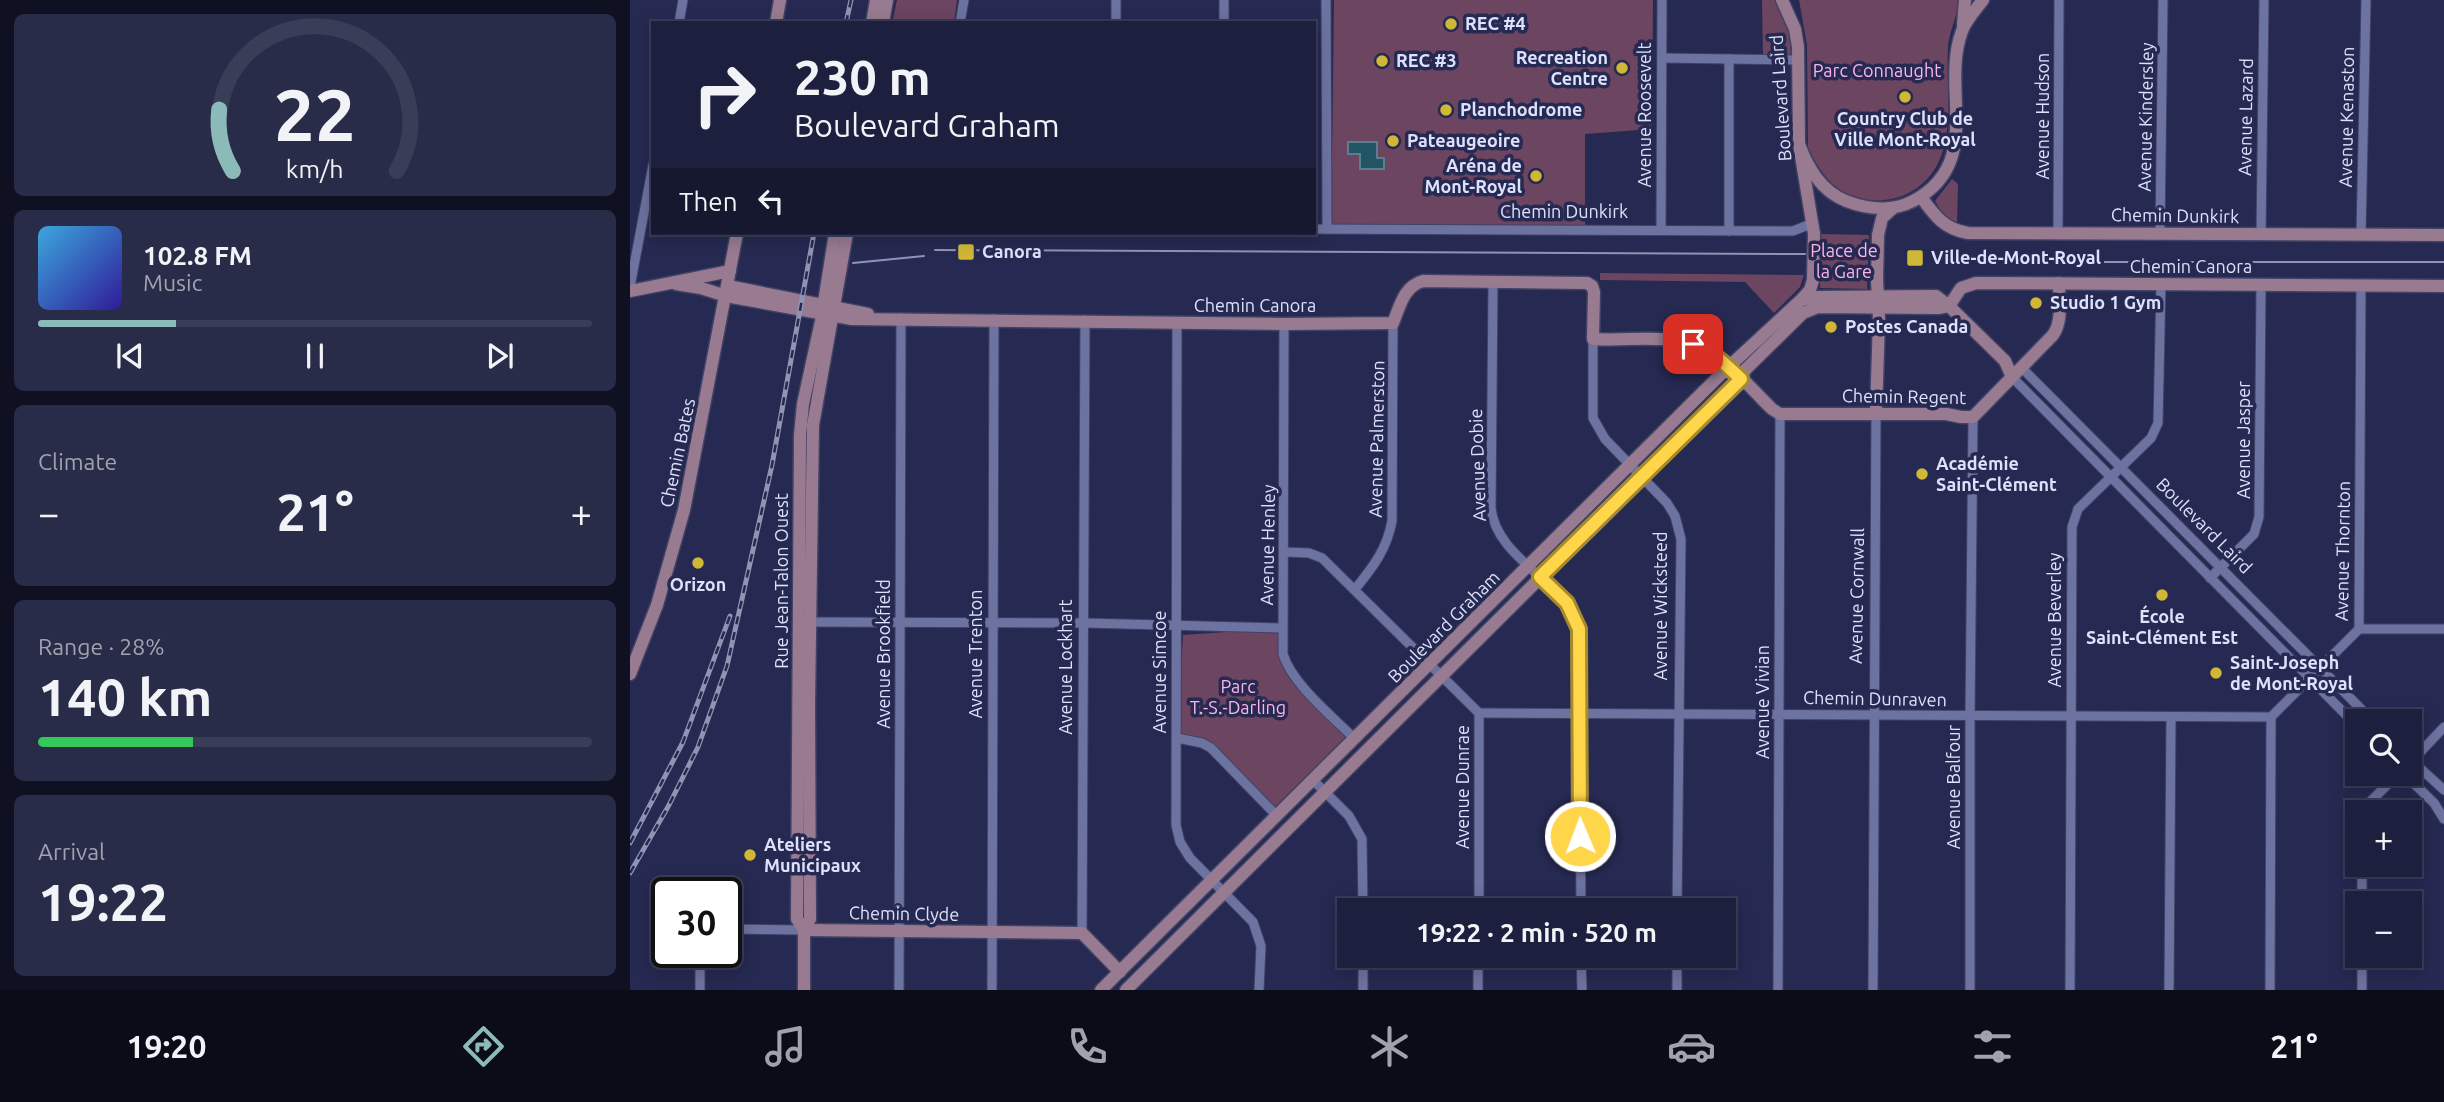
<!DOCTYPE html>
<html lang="en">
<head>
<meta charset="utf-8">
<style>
	:root { --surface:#1c1f3d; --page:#292c48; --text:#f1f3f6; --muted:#a0a2b0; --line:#3a3d57; --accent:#8bbbb9 }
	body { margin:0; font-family:Ubuntu,sans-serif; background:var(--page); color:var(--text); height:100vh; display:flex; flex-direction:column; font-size:26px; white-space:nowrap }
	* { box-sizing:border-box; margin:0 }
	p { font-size:23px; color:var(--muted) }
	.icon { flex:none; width:38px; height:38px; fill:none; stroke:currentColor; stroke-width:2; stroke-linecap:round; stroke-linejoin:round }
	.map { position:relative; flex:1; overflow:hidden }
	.panel { display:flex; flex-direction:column; gap:14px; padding:14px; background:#0f1122; width:630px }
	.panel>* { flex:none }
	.guide { position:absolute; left:21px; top:21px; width:665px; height:214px; border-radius:0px; box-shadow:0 4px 18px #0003,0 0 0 2px var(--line); background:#1c1f3d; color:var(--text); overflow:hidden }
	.controls { position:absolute; left:1715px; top:709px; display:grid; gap:14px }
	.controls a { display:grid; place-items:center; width:77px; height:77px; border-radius:0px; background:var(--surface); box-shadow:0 4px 18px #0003,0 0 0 2px var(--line); font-size:35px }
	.speed { position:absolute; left:21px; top:877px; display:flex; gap:14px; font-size:35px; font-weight:700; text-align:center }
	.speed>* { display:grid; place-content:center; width:91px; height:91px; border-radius:50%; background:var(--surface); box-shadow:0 4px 18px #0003,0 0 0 2px var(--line); line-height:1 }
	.speed .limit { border:4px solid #111; border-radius:10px; background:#fff; color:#111 }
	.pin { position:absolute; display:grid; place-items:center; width:60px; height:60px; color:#fff; margin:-30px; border-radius:14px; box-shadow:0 4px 10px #0006 }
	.me { position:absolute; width:77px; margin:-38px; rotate:359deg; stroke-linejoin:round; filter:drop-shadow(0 0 5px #0008) }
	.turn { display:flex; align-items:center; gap:24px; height:147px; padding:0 28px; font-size:32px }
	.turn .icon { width:91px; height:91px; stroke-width:2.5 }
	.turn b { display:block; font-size:49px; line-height:60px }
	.then { display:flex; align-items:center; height:66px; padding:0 28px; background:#0003; gap:14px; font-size:26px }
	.big { font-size:52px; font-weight:600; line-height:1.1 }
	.panel .tile { flex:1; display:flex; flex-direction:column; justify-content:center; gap:10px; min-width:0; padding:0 24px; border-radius:10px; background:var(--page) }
	.panel .dial { align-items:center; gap:0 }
	.dial svg { height:182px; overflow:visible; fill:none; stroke:var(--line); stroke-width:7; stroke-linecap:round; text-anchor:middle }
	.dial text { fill:var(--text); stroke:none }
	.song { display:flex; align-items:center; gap:21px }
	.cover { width:84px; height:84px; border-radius:10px; background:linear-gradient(135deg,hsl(200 70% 55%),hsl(250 70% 35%)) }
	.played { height:7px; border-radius:4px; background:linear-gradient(90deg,var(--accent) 25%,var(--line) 25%) }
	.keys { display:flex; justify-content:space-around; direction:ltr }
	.heat { display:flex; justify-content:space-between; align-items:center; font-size:38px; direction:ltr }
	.charge { height:10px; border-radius:5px; background:linear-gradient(90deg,#34c759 28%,var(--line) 0) }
	.trip { position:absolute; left:707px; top:898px; width:399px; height:70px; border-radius:0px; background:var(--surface); box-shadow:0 4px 18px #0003,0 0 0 2px var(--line); font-weight:600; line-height:70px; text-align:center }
	.tabs { display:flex; height:112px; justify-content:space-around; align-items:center; background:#0b0c18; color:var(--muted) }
	.tabs .icon { width:49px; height:49px }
	.tabs .selected { color:var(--accent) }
	.tabs b { font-size:32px; color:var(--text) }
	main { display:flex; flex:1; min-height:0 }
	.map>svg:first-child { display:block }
	.green { fill:#6c4561 }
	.water { fill:#225563; stroke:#5a7f91; stroke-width:2 }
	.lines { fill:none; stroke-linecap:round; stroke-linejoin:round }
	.street-casing { stroke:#414265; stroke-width:11 }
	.secondary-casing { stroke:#414265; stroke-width:15 }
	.street { stroke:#6d73a1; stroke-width:9 }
	.secondary { stroke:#987b91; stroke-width:12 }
	.tram { stroke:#9094b3; stroke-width:2 }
	.rail-casing { stroke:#9094b3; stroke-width:5 }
	.rail { stroke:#262951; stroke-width:2.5; stroke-dasharray:8; stroke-linecap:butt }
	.secondary-bridge-casing { stroke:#414265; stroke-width:15; stroke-linecap:butt }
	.secondary-bridge { stroke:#987b91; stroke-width:12 }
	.route-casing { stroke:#a68a30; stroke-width:18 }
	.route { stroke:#ffd54a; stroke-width:12 }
	.poi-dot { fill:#d0b736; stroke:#262951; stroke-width:2.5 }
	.labels { text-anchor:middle; stroke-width:7; stroke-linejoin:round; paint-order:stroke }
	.poi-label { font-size:18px; font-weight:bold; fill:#dde1fb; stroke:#262951; text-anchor:start }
	.park-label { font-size:18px; fill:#fbb5e6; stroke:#262951 }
	.street-label { font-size:18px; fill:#dde1fb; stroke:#262951 }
</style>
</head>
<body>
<main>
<section class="panel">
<div class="tile dial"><svg viewBox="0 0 100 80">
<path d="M14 69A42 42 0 1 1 86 69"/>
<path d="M14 69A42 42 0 0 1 8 42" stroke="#8bbbb9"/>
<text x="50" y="56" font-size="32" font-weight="700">22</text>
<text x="50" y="72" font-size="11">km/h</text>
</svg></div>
<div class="tile">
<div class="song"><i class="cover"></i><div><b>102.8 FM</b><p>Music</p></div></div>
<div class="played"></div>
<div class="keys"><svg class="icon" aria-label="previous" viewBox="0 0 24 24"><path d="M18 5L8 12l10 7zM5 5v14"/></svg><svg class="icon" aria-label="pause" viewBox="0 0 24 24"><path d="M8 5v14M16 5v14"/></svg><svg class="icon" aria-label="next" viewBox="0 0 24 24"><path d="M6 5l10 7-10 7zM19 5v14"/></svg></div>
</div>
<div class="tile"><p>Climate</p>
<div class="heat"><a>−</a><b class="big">21°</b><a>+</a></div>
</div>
<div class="tile"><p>Range · 28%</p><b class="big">140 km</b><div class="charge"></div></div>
<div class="tile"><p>Arrival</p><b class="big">19:22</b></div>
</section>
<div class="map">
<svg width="1814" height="990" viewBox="0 0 1814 990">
	<rect width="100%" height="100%" fill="#262951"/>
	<g class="green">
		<polygon points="267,0 327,0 324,23 262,23"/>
		<polygon points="704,0 1023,0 1022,129 955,134 955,225 701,225"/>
		<polygon points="1132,0 1152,0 1168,60 1133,59"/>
		<path d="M1169 0H1329C1328 16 1319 31 1318 47 1315 93 1331 157 1287 188 1271 199 1254 202 1235 200 1208 197 1189 172 1178 148L1177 45Z"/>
		<polygon points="1322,179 1328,184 1327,223 1315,218 1305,201"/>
		<polygon points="1191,234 1239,235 1237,289 1190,288"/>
		<polygon points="970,273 1174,275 1170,287 1144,313 1115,282 970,280"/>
		<polygon points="652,628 656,664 725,739 647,816 581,748 547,738 553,635"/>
	</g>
	<polygon class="water" points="718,142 747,142 747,158 754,158 754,169 730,169 730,154 718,154"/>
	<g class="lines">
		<defs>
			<g id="street">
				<polyline points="486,0 486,23"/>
				<polyline points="696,0 697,229"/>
				<polyline points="49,23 53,0"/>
				<polyline points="330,23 334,0"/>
				<polyline points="594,23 594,0"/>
				<polyline points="1032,58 1168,60"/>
				<polyline points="1099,59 1099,231"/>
				<polyline points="684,229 1163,231 1183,223"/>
				<polyline points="1031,230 1032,0"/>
				<polyline points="1428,233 1429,0"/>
				<polyline points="1530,234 1533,0"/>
				<polyline points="1731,234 1736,0"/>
				<polyline points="1631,235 1634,0"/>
				<path d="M863 282 861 507C864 549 914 574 937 604 943 612 946 620 949 629L951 910"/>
				<polyline points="0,287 23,165"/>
				<polyline points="547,323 546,825 550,842 560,858 623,922 631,946 629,990"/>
				<path d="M654 324 653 654C662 684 703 717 725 739"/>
				<polyline points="963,339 963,418 975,439 1037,503 1045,516 1051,539 1047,910"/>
				<polyline points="1391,367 1743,721"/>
				<polyline points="1382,377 1727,726"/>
				<polyline points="655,552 679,553 692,558 849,713 849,910"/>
				<polyline points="1580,578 1624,534 1629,517 1631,285"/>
				<path d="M726 588C743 567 757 549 762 521L763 323"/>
				<polyline points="174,622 454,623 652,628"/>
				<polyline points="1729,629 1814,629"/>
				<polyline points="849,713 1641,717"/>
				<polyline points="547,738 572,743 581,748 647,816"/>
				<polyline points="1780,759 1814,790"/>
				<polyline points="1780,763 1814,727"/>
				<polyline points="1774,774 1804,803 1814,819"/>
				<polyline points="683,780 719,816 732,839 733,910"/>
				<polyline points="1734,812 1741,801 1768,774"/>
				<polyline points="1732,864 1732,903"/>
				<polyline points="96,929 174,930"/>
				<polyline points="452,933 455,320"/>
				<polyline points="951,956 952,990"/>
				<polyline points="1732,956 1732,990"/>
				<polyline points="70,990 70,952"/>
				<polyline points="269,990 271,318"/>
				<polyline points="362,990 364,319"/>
				<polyline points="733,990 733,956"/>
				<polyline points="848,990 848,956"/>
				<polyline points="1047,990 1047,956"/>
				<polyline points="1148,990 1150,414"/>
				<polyline points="1243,990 1246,413"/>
				<polyline points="1340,990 1340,716 1343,417"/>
				<polyline points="1440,990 1442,527 1448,509 1521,438 1528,423 1531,284"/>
				<polyline points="1539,990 1541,717"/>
				<polyline points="1640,990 1641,717 1729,629 1731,286"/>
			</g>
			<g id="secondary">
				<polyline points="1152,0 1165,29 1168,47 1169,144 1184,234"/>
				<polyline points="146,23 150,0"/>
				<polyline points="242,23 246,0"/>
				<polyline points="253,23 257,0"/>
				<polyline points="1333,25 1335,0"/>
				<path d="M1169 144C1178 168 1191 191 1216 201 1237 209 1262 212 1283 201 1355 163 1310 89 1332 31 1336 20 1346 9 1353 0"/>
				<path d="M1291 197C1305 216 1314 229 1338 233L1814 235"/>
				<polyline points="1248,235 1252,218 1263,208"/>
				<path d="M46 284 71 288 96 296 222 319 654 324 763 323C770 306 774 286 793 281L957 283 962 286 964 292 963 339C992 341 1023 336 1051 341 1089 347 1116 384 1142 409L1150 414H1316L1331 417H1343L1423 335C1433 321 1429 300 1429 283"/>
				<polyline points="98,286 238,314"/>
				<polyline points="0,291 100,271"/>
				<polyline points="1172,300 1186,297 1306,296 1319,306 1375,361 1382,377"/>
				<polyline points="1319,306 1331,288 1346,283 1814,286"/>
				<polyline points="1246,413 1249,319 1247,280"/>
				<polyline points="0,674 27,605 54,510 107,233"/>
				<polyline points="174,930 167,919 170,435 173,404 191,321 205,233"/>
				<polyline points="174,930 452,933 490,972"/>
				<polyline points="174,990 174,930 180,919 179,704 183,425 217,233"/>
				<polyline points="471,990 1092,373 1171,300 1180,290 1183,280"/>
				<polyline points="496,990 1110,379 1116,369 1173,313 1188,307 1308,308 1319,306"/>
			</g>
		</defs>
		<use href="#street" class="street-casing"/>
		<use href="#secondary" class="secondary-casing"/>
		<use href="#street" class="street"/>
		<use href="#secondary" class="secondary"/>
		<g class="tram">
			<polyline points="305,250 1175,254"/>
			<polyline points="1306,262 1814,262"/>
			<polyline points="223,263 294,256"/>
		</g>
		<defs>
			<g id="rail">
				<polyline points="216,23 221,0"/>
				<polyline points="0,843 53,742 100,616"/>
				<polyline points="0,873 39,805 68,747 97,666 142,465 184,233"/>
			</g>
		</defs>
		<use href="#rail" class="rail-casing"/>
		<use href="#rail" class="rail"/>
		<defs>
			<g id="secondary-bridge">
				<polyline points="1183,280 1184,234"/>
				<polyline points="1247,280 1248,235"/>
			</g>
		</defs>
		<use href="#secondary-bridge" class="secondary-bridge-casing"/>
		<use href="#secondary-bridge" class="secondary-bridge"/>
	</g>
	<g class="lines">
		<defs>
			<path id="route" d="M950 836 949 629 937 603 910 577 1111 379C1096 365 1083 351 1063 344"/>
		</defs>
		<use href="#route" class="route-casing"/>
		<use href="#route" class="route"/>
	</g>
	<g class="poi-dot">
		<circle cx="821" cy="24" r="7"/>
		<circle cx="752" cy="61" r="7"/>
		<circle cx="992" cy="68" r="7"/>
		<circle cx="1275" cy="97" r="7"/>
		<circle cx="816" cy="110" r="7"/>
		<circle cx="763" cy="141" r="7"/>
		<circle cx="906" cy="176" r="7"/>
		<rect x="327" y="243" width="18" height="18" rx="3.5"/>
		<rect x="1276" y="249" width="18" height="18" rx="3.5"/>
		<circle cx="1406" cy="303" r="7"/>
		<circle cx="1201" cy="327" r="7"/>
		<circle cx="1292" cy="474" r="7"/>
		<circle cx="68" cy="563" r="7"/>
		<circle cx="1532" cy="595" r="7"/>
		<circle cx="1586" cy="673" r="7"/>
		<circle cx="120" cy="855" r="7"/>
	</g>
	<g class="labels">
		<g class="poi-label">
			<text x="835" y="30">REC #4</text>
			<text x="978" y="64" text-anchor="end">Recreation<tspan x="978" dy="21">Centre</tspan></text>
			<text x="766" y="67">REC #3</text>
			<text x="830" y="116">Planchodrome</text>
			<text x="1275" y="125" text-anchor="middle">Country Club de<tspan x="1275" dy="21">Ville Mont-Royal</tspan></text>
			<text x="777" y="147">Pateaugeoire</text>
			<text x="892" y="172" text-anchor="end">Aréna de<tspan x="892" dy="21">Mont-Royal</tspan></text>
			<text x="352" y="258">Canora</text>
			<text x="1301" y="264">Ville-de-Mont-Royal</text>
			<text x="1420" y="309">Studio 1 Gym</text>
			<text x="1215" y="333">Postes Canada</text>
			<text x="1306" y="470">Académie<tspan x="1306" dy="21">Saint-Clément</tspan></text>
			<text x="68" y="591" text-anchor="middle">Orizon</text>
			<text x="1532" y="623" text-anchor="middle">École<tspan x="1532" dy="21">Saint-Clément Est</tspan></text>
			<text x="1600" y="669">Saint-Joseph<tspan x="1600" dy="21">de Mont-Royal</tspan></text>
			<text x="134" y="851">Ateliers<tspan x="134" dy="21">Municipaux</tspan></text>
		</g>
		<g class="park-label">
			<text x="1247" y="77">Parc Connaught</text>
			<text x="1214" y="257">Place de<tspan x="1214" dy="21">la Gare</tspan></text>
			<text x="608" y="693">Parc<tspan x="608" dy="21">T.-S.-Darling</tspan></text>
		</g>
		<g class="street-label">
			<text transform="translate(1151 98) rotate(-94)" y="6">Boulevard Laird</text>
			<text transform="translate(1015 115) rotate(-90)" y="6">Avenue Roosevelt</text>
			<text transform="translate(1413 116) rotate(-90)" y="6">Avenue Hudson</text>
			<text transform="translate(1516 117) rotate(-89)" y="6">Avenue Kindersley</text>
			<text transform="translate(1616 117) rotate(-89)" y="6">Avenue Lazard</text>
			<text transform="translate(1717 117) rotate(-89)" y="6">Avenue Kenaston</text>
			<text x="934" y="218">Chemin Dunkirk</text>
			<text transform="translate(1545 216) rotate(1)" y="6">Chemin Dunkirk</text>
			<text x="1561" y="273">Chemin Canora</text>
			<text x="625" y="312">Chemin Canora</text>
			<text transform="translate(1274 397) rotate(1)" y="6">Chemin Regent</text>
			<text transform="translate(747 439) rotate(-89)" y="6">Avenue Palmerston</text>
			<text transform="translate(1614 440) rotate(-90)" y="6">Avenue Jasper</text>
			<text transform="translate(48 453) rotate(-78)" y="6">Chemin Bates</text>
			<text transform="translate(848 465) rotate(-92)" y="6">Avenue Dobie</text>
			<text transform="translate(1574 526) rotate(45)" y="6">Boulevard Laird</text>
			<text transform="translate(638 545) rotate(-89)" y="6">Avenue Henley</text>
			<text transform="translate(1713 551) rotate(-89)" y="6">Avenue Thornton</text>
			<text transform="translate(152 581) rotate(-90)" y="6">Rue Jean-Talon Ouest</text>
			<text transform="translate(1227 596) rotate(-89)" y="6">Avenue Cornwall</text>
			<text transform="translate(1031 606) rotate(-90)" y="6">Avenue Wicksteed</text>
			<text transform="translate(1425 620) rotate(-90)" y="6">Avenue Beverley</text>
			<text transform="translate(814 627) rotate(-45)" y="6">Boulevard Graham</text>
			<text transform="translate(254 654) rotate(-90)" y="6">Avenue Brookfield</text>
			<text transform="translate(346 654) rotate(-90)" y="6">Avenue Trenton</text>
			<text transform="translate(436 667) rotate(-90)" y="6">Avenue Lockhart</text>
			<text transform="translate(530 672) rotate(-90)" y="6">Avenue Simcoe</text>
			<text transform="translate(1245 699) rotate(1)" y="6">Chemin Dunraven</text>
			<text transform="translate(1133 702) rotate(-90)" y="6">Avenue Vivian</text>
			<text transform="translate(833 787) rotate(-90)" y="6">Avenue Dunrae</text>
			<text transform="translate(1324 787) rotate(-90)" y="6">Avenue Balfour</text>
			<text transform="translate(274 914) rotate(1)" y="6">Chemin Clyde</text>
		</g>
	</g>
</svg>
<div class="controls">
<a><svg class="icon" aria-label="search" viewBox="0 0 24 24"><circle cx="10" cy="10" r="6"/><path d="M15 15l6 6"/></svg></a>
<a>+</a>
<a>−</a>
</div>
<div class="speed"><div class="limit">30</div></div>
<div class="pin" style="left:1063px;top:344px;background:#d93025"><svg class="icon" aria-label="arrive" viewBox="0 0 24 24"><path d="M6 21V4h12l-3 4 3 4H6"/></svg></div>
<svg class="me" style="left:950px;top:836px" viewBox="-20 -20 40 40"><circle r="17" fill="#ffd54a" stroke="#fff" stroke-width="3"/><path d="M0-11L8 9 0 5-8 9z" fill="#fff"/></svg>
<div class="trip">19:22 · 2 min · 520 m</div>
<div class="guide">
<div class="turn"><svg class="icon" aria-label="right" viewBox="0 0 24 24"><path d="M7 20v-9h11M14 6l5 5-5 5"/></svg><div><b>230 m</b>Boulevard Graham</div></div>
<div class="then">Then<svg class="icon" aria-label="left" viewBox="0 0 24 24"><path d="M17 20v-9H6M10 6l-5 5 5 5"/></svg></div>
</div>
</div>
</main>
<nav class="tabs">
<b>19:20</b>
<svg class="icon selected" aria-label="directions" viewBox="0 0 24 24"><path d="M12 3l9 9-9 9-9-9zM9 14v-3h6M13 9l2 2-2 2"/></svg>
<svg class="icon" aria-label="music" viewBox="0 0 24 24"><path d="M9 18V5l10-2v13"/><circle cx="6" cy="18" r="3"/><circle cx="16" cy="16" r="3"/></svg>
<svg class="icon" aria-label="phone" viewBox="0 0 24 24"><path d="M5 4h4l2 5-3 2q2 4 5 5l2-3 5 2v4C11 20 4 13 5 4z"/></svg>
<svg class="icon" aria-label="climate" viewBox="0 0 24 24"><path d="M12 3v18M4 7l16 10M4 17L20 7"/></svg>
<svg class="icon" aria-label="car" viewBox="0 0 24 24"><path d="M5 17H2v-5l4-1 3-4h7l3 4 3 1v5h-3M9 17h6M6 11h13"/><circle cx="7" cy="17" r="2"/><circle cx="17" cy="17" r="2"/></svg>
<svg class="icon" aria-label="filters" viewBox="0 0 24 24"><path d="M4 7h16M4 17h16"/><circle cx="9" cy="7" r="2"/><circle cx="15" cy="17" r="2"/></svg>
<b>21°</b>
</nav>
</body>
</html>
